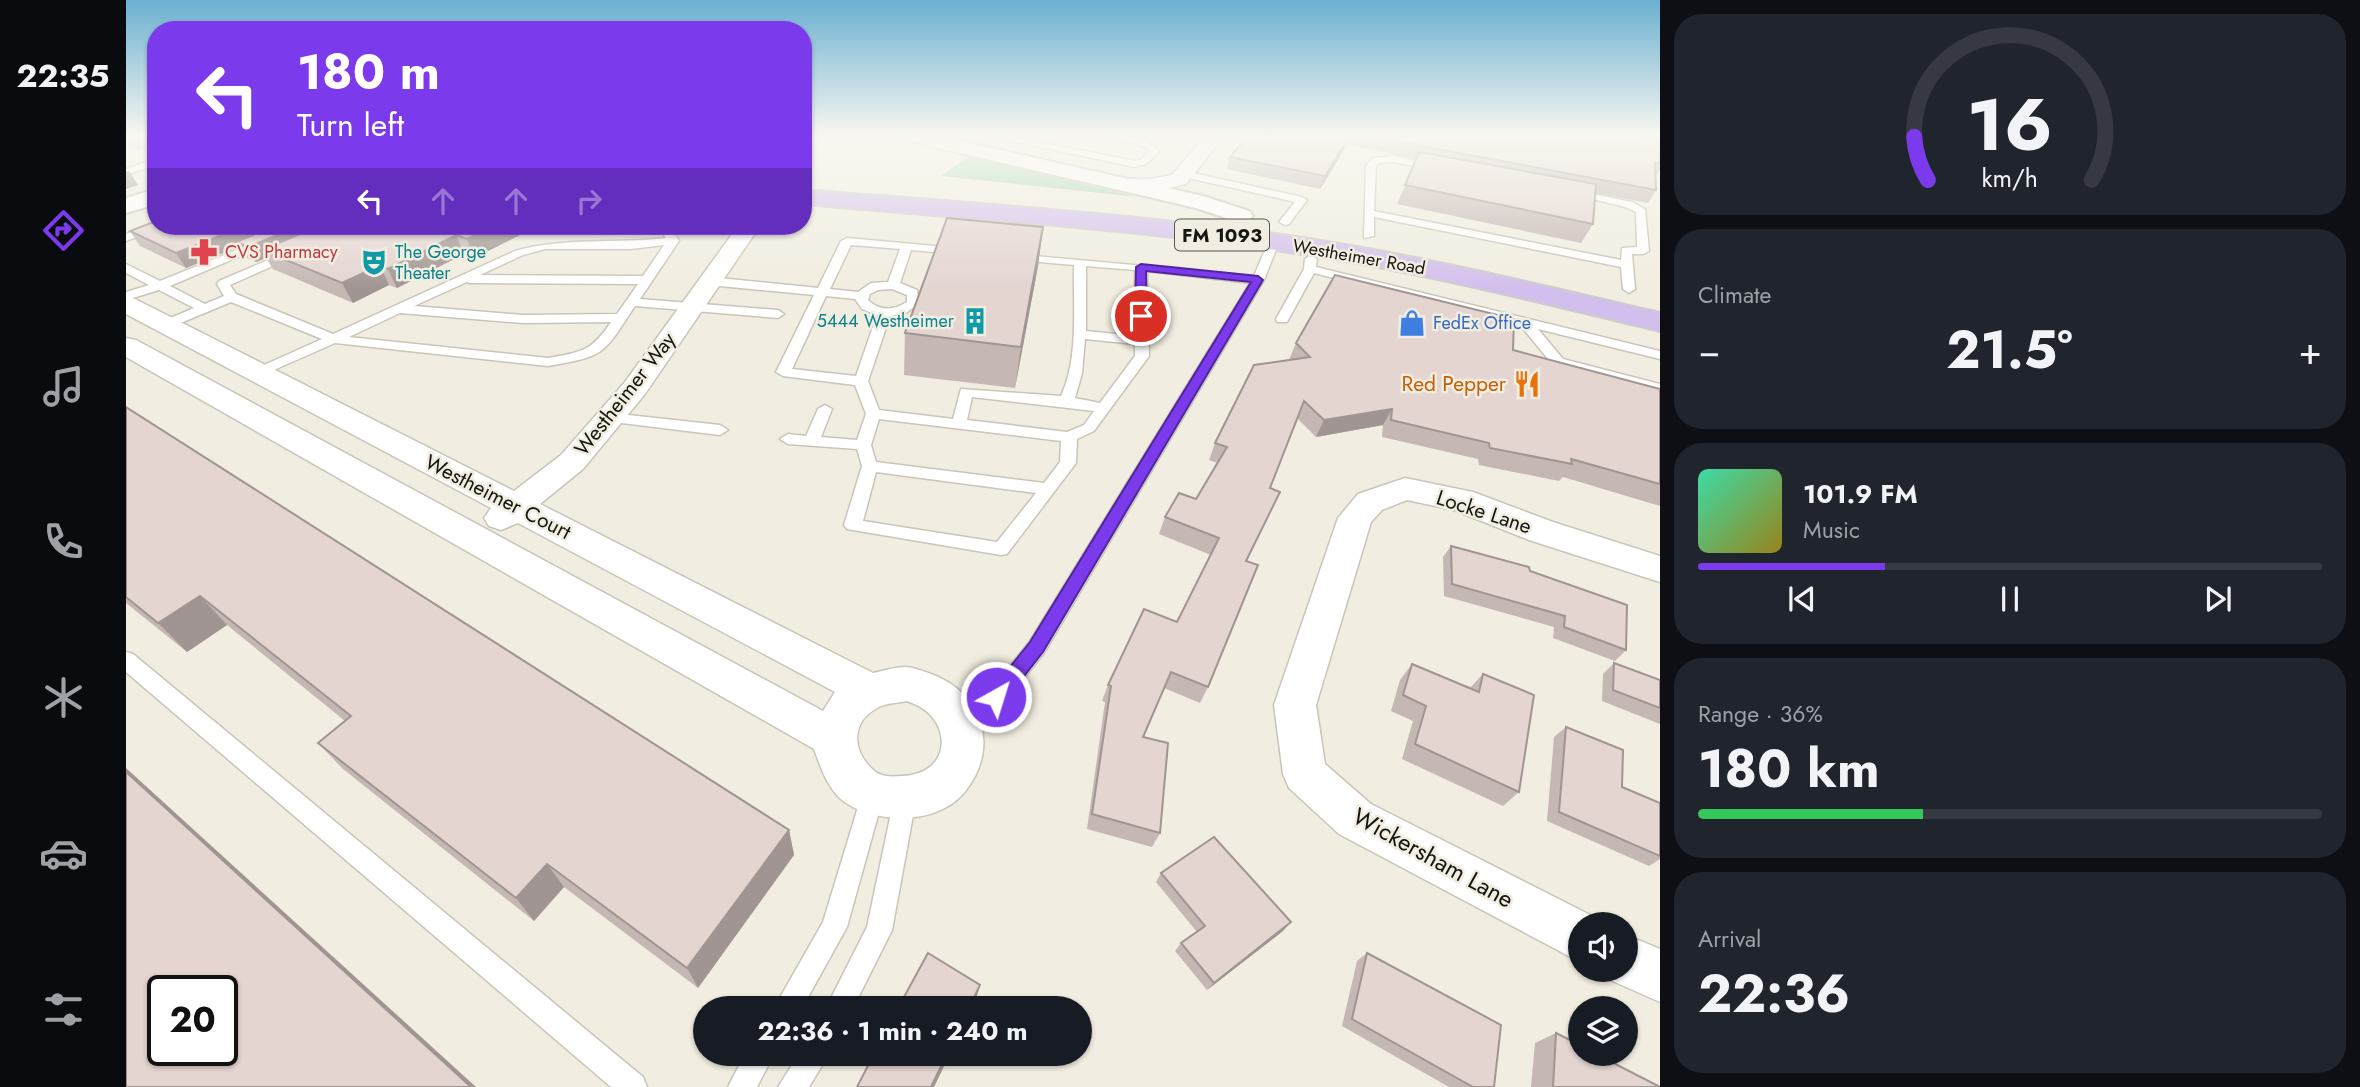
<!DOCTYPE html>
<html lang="en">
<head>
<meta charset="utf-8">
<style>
	:root { --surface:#171b24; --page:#20242c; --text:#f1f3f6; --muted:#9ea1a6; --line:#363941; --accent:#7c3aed }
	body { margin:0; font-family:Jost,sans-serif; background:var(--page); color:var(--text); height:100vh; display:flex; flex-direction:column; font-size:26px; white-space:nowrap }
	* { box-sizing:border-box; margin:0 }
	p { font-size:23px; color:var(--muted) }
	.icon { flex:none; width:38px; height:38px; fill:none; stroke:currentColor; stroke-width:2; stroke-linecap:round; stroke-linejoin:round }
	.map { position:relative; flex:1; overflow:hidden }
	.side { display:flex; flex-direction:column; gap:14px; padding:14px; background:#0d0f14; width:700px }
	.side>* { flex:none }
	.top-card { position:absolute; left:21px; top:21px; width:665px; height:214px; border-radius:28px; box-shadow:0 2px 5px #0004; background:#7c3aed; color:#fff; overflow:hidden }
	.buttons { position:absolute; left:1442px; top:912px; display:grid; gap:14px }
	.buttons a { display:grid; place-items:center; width:70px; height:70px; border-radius:50%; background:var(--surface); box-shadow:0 2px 5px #0004; font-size:35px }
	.speed { position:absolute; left:21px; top:975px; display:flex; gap:14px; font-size:35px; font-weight:700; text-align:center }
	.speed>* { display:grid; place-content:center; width:91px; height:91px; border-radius:50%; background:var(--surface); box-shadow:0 2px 5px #0004; line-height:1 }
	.speed .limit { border:4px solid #111; border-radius:10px; background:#fff; color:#111 }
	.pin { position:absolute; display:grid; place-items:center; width:60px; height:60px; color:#fff; margin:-30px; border:4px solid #fff; border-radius:50%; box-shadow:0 2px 7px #0007 }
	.me { position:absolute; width:77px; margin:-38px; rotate:39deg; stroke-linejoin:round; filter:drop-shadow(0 0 5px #0008) }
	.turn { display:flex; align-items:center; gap:24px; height:147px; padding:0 35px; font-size:32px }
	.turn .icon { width:91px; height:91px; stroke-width:2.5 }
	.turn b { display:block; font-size:49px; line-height:60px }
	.lanes { display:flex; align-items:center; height:66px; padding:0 35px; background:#0003; justify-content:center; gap:35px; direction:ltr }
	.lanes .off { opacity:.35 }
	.big { font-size:52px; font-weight:700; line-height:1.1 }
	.side .tile { flex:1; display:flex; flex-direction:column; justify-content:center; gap:10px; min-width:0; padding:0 24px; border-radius:28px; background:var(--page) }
	.side .dial { align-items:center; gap:0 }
	.dial svg { height:182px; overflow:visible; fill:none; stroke:var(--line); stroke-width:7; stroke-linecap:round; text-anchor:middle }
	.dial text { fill:var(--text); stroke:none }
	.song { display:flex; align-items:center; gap:21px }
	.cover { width:84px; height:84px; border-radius:10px; background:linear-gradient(135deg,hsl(160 70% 55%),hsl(50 70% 35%)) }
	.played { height:7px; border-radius:4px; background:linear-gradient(90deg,var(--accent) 30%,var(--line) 30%) }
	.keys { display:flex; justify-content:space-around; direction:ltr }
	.heat { display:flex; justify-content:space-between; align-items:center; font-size:38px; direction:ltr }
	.charge { height:10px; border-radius:5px; background:linear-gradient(90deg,#34c759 36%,var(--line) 0) }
	.trip { position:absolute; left:567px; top:996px; width:399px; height:70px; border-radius:35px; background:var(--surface); box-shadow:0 2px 5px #0004; font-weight:700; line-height:70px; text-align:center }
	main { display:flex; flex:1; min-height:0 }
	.tab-bar { display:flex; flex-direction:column; width:126px; justify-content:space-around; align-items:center; background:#090b0e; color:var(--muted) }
	.tab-bar .icon { width:49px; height:49px }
	.tab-bar .current { color:var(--accent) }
	.tab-bar b { font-size:32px; color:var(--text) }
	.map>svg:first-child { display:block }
	.green { fill:#a5dab3 }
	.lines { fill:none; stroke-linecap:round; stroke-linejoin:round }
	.lane-casing { stroke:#c9c5b8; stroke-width:3 }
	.street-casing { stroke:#c9c5b8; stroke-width:3 }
	.secondary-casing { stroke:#c9c5b8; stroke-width:4 }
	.primary-casing { stroke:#cccccb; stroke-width:4 }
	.lane { fill:#fff; fill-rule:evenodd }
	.street { fill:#fff; fill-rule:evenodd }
	.secondary { fill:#fff; fill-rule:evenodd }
	.primary { fill:#d3bfed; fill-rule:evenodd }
	.wall { fill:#c4b7b4 }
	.shaded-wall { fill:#a09592 }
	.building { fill:#e4d5d1; stroke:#a09592; stroke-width:2; fill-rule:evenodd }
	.route { fill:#7c3aed; stroke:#51269a; stroke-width:2 }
	.labels { text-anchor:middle; stroke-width:5; stroke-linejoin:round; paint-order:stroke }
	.far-health-label { font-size:18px; fill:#be3a42; stroke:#f1ede0; text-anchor:start }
	.far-culture-label { font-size:18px; fill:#0d838f; stroke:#f1ede0; text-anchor:start }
	.far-street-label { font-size:18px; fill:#171511; stroke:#f1ede0 }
	.far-shop-label { font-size:18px; fill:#366cbe; stroke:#f1ede0; text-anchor:start }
	.shield { fill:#f1ede0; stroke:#58564f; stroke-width:2 }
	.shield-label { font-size:19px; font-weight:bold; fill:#171511 }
	.food-label { font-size:21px; fill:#c56008; stroke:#f1ede0; text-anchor:end }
	.street-label { font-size:21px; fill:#171511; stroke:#f1ede0 }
	.near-street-label { font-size:24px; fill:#171511; stroke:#f1ede0 }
</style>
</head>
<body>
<main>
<nav class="tab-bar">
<b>22:35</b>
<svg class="icon current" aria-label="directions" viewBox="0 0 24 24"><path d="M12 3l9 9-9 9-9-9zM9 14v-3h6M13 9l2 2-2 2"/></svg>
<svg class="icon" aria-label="music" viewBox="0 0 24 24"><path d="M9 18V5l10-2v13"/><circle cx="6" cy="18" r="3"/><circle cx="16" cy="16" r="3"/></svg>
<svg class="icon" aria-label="phone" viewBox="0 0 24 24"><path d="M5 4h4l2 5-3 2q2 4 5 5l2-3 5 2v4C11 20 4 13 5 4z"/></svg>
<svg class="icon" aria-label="climate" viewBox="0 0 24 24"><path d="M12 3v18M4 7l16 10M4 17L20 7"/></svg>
<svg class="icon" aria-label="car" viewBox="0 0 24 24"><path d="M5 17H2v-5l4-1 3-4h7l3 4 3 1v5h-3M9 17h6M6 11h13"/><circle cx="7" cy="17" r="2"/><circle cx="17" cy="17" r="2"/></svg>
<svg class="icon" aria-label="filters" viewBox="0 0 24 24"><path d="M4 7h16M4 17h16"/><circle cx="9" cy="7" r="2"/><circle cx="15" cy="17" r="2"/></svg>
</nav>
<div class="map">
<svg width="1534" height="1087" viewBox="0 0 1534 1087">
	<rect width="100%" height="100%" fill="#f1ede0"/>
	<polygon class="green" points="843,156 1012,197 815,176"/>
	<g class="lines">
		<defs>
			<g id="lane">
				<path d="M867 137H886L1009 161 1016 159 1023 151 1020 147 985 137C1002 137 1022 137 1033 151L1022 163 1009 167Z"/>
				<polygon points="1267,156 1314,167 1309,170 1267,162 1253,163 1250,166 1248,211 1495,260 1496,248 1511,247 1510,212 1499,207 1442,193 1447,190 1506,202 1519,209 1523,251 1517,254 1506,254 1509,289 1503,293 1497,289 1495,267 1248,217 1248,236 1238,238 1240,166 1247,158"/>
				<polygon points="30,159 30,165 0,175 0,169"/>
				<polygon points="1058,171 1176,197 1181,200 1163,224 1159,225 1153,222 1169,202 1054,176 1054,172"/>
				<polygon points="30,223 30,226 36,226 35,228 0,241 0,234"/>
				<path d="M170 226H185L44 286 79 304 98 296 91 284 93 281 161 252H169V256L104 285 110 294 207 334 389 251C438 237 490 244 540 238L531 226H544L553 241 514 299 652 310 658 314 652 318 509 306C477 354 481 356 422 366L209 343 132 377 125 373 127 370 196 339 105 302 40 329 35 328V322L68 308 33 290 0 300V292L23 285 0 273V264L34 281ZM538 245 517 276 354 275 397 255 419 249H505ZM341 282 344 283 512 284 491 314 397 315 288 306ZM274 313 397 323 485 322C466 351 456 352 422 358L223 337Z"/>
				<path d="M721 238 831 248 837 251 831 254 785 250 774 283 791 290 793 303 780 313 764 316 742 381 753 410 827 419 835 389 935 396C953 357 947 307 948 265L890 260 886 258V254L1128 276 1143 240 1153 242 1138 280 918 653 878 703 828 720 821 717 818 711 821 705 864 691 904 641 1124 283 1021 271 1023 356 968 431 951 439 950 463 881 554 875 555 721 529 718 525 736 466 731 449 662 444 654 439 662 434 680 436 692 409 699 405 706 409 695 437 731 440 740 414 729 385 657 376 650 372 688 295 583 285 577 281 583 277 692 288 715 241ZM725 245 774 249 762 282 745 283 732 292 704 289ZM960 266 1009 270V336L960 331ZM766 289 781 295V302C767 311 754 311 742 300L744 294 752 290ZM700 296 729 299 736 309 751 315 730 376 666 369ZM959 339 1009 344V356L974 403 949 398 956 373ZM846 397 968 411 958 425 941 432 841 420ZM753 419 935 441 934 462 918 483 750 462 745 445ZM750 472 910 493 871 542 737 521Z"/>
				<polygon points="1185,255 1191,259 1190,267 1534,351 1534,359 1412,329 1437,359 1534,384 1534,392 1427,365 1394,325 1188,273 1161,322 1151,322 1150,319 1178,269 1179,259"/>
				<polygon points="484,413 594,425 602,430 594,435 479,421 477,418"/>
				<polygon points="0,652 7,654 517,1077 521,1087 485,1087 0,672"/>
				<polygon points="747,784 755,787 758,794 721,927 676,1008 648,1008 697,922 736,794 739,787"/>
				<polygon points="779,788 787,792 790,799 766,930 727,1008 700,1008 741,927 768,799 771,792"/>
				<polygon points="619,1054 648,1054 631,1087 602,1087"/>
				<polygon points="673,1054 703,1054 683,1087 652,1087"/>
			</g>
			<g id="street">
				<path d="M1078 137H1097L1060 184C1035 191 1008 194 983 187L980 183 983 179H1024L1046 175Z"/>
				<path d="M612 226H634L519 394 457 469 414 504 747 673C757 671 769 667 779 667 787 667 797 671 805 674 855 692 874 745 841 789 815 825 754 825 720 803 702 791 695 768 688 749L0 357V338L10 340 697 711 709 692 392 523 375 530 363 526 358 518 365 508 0 314V296L9 299 388 491 435 455 499 382ZM780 701C828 714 829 775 775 776 763 777 754 777 745 768 725 748 726 720 753 707 761 703 772 703 780 701Z"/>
				<polygon points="1279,478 1347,492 1427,522 1534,556 1534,582 1403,540 1328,510 1281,500 1256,510 1245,522 1190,705 1199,764 1245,804 1472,919 1474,924 1454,924 1454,962 1213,834 1163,788 1157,774 1148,705 1212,518 1232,494"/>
				<polygon points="1500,935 1534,949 1534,1002 1482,979 1478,970 1500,970"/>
			</g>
			<g id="secondary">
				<polygon points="780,137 817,137 1077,196 1123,211 1127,216 1123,221 1115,223 1070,208 783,141"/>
				<polygon points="30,189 30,204 0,213 0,198"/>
			</g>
			<g id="primary">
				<polygon points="0,137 30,137 30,148 0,146"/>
				<path d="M677 190C837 203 997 213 1156 235 1284 253 1409 284 1534 313V331C1409 301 1284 269 1156 251 998 228 837 218 677 204Z"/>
			</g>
		</defs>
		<use href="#lane" class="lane-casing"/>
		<use href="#street" class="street-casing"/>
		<use href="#secondary" class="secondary-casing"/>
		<use href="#primary" class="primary-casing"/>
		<use href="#lane" class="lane"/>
		<use href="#street" class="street"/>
		<use href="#secondary" class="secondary"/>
		<use href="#primary" class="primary"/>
	</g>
	<g class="wall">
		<polygon points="1121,137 1518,137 1534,140 1534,170 1530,176 1530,190 1522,203 1469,193 1467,224 1455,243 1271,204 1291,159 1221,145 1194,189 1101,169 1104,157"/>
		<polygon points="917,227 912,266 889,388 778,375 779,333"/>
		<polygon points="4,231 402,231 348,258 338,254 271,288 263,285 227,303 147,269 140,258 130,262 119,257 112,247 60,268 14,246"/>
		<polygon points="1170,343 1387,350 1534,389 1534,506 1437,477 1433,481 1353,465 1352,459 1256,437 1257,425 1190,437 1172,419 1144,488 1146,509 1121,561 1082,687 1074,703 1038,688 1018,737 1034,833 1026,847 961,829 979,702 976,701 982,685 1051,622 1085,555 1033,534 1039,517 1070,499 1092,463 1083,460 1089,443 1163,360"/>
		<polygon points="0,407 663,830 668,855 572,988 438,887 408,921 217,769 192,743 219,721 101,625 61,652 0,603"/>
		<polygon points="1325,546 1404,571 1500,650 1489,661 1427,638 1428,627 1318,596 1317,557"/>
		<polygon points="1488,663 1534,680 1534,724 1476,701 1477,674"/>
		<polygon points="1286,664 1344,688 1357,674 1393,792 1377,806 1276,759 1287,721 1265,711 1274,680"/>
		<polygon points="1440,727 1496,787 1534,803 1534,859 1523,866 1421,821 1428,737"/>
		<polygon points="1035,873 1157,931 1081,990 1049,951 1055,943 1071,932 1030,882"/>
		<polygon points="1241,953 1368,1087 1323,1087 1216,1026 1231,961"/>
		<polygon points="1430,1033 1534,1087 1405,1087 1409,1043"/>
	</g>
	<g class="shaded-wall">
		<polygon points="1223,137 1224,137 1221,145 1194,189 1199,176"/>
		<polygon points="3,171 12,185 0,189 0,172"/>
		<polygon points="119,226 164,226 110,242 112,247 60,268 50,253"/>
		<polygon points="173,226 214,226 136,250 140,258 130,262 122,247"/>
		<polygon points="368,226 400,226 402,231 348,258 341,239"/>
		<polygon points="917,227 912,266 889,388 895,347"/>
		<polygon points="330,235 338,254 271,288 262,269"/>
		<polygon points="254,265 263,285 227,303 216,283"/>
		<polygon points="1266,409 1257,425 1190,437 1198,420"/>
		<polygon points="74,596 101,625 61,652 32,623"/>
		<polygon points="0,768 350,1087 345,1087 0,772"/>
		<polygon points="663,830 668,855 572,988 561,968"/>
		<polygon points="421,864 438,887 408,921 390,898"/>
		<polygon points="1165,922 1157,931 1081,990 1088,983"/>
		<polygon points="854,985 851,996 845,1008 843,1008"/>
		<polygon points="821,1054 824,1054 808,1087 805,1087"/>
	</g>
	<g class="building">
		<polygon points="1121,137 1223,137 1199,176 1104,157"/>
		<polygon points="1248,137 1518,137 1534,140 1534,163 1529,163 1530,190"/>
		<polygon points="1293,152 1470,184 1467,224 1279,185"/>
		<polygon points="821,218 917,227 895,347 779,333"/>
		<polygon points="30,221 30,226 119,226 50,253 4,231"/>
		<polygon points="149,226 173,226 122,247 110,242"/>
		<polygon points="193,226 368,226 341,239 330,235 262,269 254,265 216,283 136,250"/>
		<polygon points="1209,275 1388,319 1387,350 1534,389 1534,484 1445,459 1446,464 1364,448 1363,443 1265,420 1266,409 1198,420 1178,401 1144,488 1154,492 1120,561 1132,565 1082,687 1045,672 1017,737 1042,743 1034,833 966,814 985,686 982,685 1018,609 1051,622 1093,538 1039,517 1053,493 1070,499 1101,447 1089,443 1128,365 1184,357 1170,343"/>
		<polygon points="0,407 663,830 561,968 421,864 390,898 192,743 225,716 74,596 32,623 0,597"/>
		<polygon points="1325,546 1403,567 1404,571 1501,605 1500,650 1438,627 1439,616 1326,584"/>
		<polygon points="1488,663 1534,680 1534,708 1487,690"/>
		<polygon points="1286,664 1353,692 1357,674 1408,695 1393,792 1289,744 1300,706 1277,695"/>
		<polygon points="1440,727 1497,750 1496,787 1534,803 1534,856 1433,812"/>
		<path d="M0 772 345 1087H0ZM37 990H96V1050H37Z"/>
		<polygon points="1088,837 1165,922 1088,983 1055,943 1079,926 1035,873"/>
		<polygon points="802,953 854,985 843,1008 772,1008"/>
		<polygon points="1241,953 1375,1025 1368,1087 1347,1087 1226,1019"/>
		<polygon points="1430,1033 1454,1045 1454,1054 1470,1054 1534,1087 1427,1087"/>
		<polygon points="748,1054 821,1054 805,1087 731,1087"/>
	</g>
	<linearGradient id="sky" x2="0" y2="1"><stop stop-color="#6bb0d0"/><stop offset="0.47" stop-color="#f9f7f1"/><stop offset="1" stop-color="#f9f7f1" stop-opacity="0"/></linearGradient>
	<rect width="1534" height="289" fill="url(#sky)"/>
	<polygon class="route" points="1015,264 1132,276 1137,280 917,652 877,703 870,705 864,703 861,697 864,692 904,642 1125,282 1020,271 1021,316 1015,320 1009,316 1010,267"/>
	<defs>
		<symbol id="pharmacy-bare" viewBox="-9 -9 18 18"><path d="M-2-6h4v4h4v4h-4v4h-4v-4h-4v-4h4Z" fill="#e0444e" stroke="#f1ede0" stroke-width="2.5" paint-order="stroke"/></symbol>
		<symbol id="theatre-bare" viewBox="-9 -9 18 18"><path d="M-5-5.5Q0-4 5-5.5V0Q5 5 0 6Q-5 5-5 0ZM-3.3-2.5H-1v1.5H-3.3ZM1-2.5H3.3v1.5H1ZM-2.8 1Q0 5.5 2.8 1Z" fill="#0f9aa8" stroke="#f1ede0" stroke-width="2.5" paint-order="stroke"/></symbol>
		<symbol id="building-bare" viewBox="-9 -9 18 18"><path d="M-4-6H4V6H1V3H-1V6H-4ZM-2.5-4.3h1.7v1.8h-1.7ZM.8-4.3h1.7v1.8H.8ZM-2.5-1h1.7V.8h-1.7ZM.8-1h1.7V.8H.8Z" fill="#0f9aa8" stroke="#f1ede0" stroke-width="2.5" paint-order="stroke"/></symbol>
		<symbol id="shop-bare" viewBox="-9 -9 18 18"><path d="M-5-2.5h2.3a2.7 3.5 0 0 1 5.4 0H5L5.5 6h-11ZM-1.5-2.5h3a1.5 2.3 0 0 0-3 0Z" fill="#3f7fe0" stroke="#f1ede0" stroke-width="2.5" paint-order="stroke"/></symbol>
		<symbol id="restaurant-bare" viewBox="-9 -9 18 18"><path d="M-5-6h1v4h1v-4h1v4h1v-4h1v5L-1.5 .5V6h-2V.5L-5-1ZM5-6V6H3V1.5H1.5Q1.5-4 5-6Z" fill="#e8710a" stroke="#f1ede0" stroke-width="2.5" paint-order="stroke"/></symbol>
	</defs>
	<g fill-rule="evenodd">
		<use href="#pharmacy-bare" x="59" y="233" width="38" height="38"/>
		<use href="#theatre-bare" x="229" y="243" width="38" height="38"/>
		<use href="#building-bare" x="830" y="302" width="38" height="38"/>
		<use href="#shop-bare" x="1267" y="304" width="38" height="38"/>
		<use href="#restaurant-bare" x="1382" y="365" width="38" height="38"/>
	</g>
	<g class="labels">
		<g class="far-health-label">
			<text x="99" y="258">CVS Pharmacy</text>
		</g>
		<g class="far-culture-label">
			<text x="269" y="258">The George<tspan x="269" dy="21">Theater</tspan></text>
			<text x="828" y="327" text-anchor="end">5444 Westheimer</text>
		</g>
		<g class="far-street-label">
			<text transform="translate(1233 257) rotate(10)" y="6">Westheimer Road</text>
		</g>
		<g class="far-shop-label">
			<text x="1307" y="329">FedEx Office</text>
		</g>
		<rect class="shield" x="1049" y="219.5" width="94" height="31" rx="5"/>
		<g class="shield-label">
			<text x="1096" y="242">FM 1093</text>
		</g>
		<g class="food-label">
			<text x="1380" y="391">Red Pepper</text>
		</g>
		<g class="street-label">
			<text transform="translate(499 394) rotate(-52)" y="7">Westheimer Way</text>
			<text transform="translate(372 497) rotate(27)" y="7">Westheimer Court</text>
			<text transform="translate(1358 512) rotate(18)" y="7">Locke Lane</text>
		</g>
		<g class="near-street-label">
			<text transform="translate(1307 858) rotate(29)" y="8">Wickersham Lane</text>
		</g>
	</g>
</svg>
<div class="buttons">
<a><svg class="icon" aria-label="sound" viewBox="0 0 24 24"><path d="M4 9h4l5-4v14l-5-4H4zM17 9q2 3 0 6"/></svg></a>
<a><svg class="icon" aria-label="layers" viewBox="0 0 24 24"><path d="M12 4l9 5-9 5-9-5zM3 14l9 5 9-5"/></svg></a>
</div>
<div class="speed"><div class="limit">20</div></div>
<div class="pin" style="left:1015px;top:316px;background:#d93025"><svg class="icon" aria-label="arrive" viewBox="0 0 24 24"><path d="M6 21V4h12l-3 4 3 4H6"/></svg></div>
<svg class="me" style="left:870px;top:697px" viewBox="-20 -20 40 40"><circle r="17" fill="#7c3aed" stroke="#fff" stroke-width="3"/><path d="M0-11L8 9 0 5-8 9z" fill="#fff"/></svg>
<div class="trip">22:36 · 1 min · 240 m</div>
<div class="top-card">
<div class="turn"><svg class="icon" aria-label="left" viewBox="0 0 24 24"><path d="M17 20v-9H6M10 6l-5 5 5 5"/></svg><div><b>180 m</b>Turn left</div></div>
<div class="lanes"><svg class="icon" aria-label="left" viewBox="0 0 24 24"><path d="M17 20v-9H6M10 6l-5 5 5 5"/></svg><svg class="icon off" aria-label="ahead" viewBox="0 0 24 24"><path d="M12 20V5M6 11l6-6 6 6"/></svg><svg class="icon off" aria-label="ahead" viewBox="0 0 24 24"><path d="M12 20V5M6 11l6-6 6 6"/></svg><svg class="icon off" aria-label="right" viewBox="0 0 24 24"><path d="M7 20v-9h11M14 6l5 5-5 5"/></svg></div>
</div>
</div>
<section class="side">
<div class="tile dial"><svg viewBox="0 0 100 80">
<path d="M14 69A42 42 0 1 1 86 69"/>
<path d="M14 69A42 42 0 0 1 8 50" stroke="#7c3aed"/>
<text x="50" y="56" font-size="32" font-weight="700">16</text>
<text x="50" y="72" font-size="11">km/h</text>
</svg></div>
<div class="tile"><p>Climate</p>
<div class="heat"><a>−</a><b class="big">21.5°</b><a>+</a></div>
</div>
<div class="tile">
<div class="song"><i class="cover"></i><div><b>101.9 FM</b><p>Music</p></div></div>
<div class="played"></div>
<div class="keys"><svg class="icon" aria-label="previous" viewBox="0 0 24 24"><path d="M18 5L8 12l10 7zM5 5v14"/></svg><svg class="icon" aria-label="pause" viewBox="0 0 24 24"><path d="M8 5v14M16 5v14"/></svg><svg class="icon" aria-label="next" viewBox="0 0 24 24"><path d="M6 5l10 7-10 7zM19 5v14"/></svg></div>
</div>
<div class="tile"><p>Range · 36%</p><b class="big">180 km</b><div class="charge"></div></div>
<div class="tile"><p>Arrival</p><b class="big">22:36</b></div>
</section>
</main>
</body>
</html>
